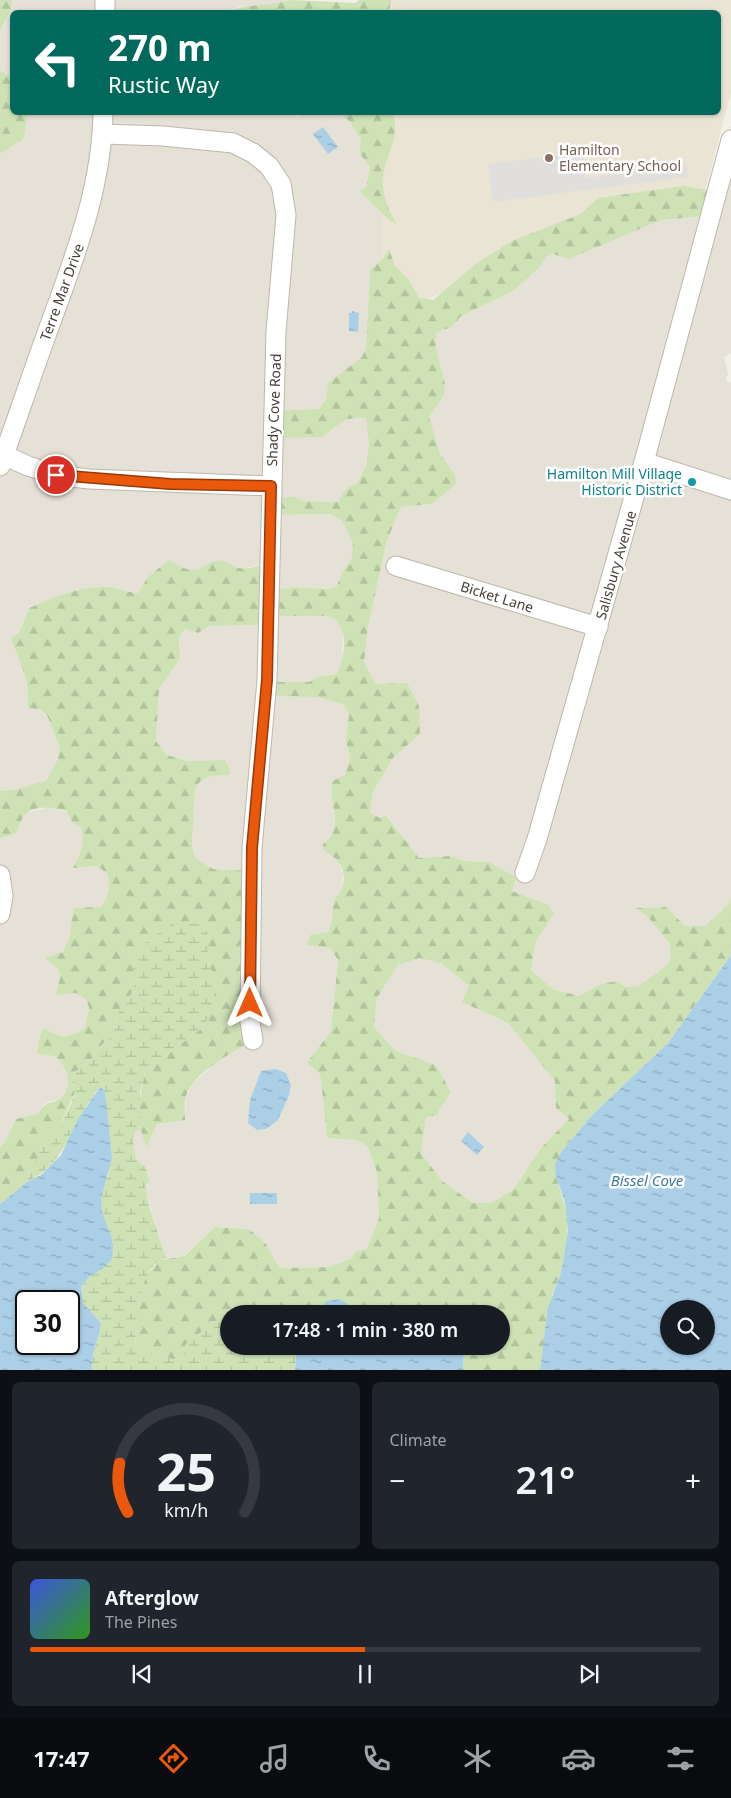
<!DOCTYPE html>
<html lang="en">
<head>
<meta charset="utf-8">
<style>
	:root { --surface:#171b24; --page:#20242c; --text:#f1f3f6; --muted:#9ea1a6; --line:#363941; --accent:#ea580c }
	body { margin:0; font-family:"Noto Sans",sans-serif; background:var(--page); color:var(--text); height:100vh; display:flex; flex-direction:column; font-size:19px; white-space:nowrap }
	* { box-sizing:border-box; margin:0 }
	p { font-size:16px; color:var(--muted) }
	.icon { flex:none; width:28px; height:28px; fill:none; stroke:currentColor; stroke-width:2; stroke-linecap:round; stroke-linejoin:round }
	.map { position:relative; height:1370px; overflow:hidden }
	.sheet { display:flex; flex-direction:column; gap:12px; padding:12px; background:#0d0f14; flex:1 }
	.sheet>* { flex:none }
	.top-card { position:absolute; left:10px; top:10px; width:711px; height:105px; border-radius:8px; box-shadow:0 1px 4px #0004; background:#00695c; color:#fff; overflow:hidden }
	.fabs { position:absolute; left:660px; top:1300px; display:grid; gap:10px }
	.fabs a { display:grid; place-items:center; width:55px; height:55px; border-radius:50%; background:var(--surface); box-shadow:0 1px 4px #0004; font-size:25px }
	.speed { position:absolute; left:15px; top:1290px; display:flex; gap:10px; font-size:25px; font-weight:700; text-align:center }
	.speed>* { display:grid; place-content:center; width:65px; height:65px; border-radius:50%; background:var(--surface); box-shadow:0 1px 4px #0004; line-height:1 }
	.speed .limit { border:2px solid #111; border-radius:8px; background:#fff; color:#111 }
	.pin { position:absolute; display:grid; place-items:center; width:42px; height:42px; color:#fff; margin:-21px; border:2px solid #fff; border-radius:50%; box-shadow:0 1px 5px #0007 }
	.me { position:absolute; width:55px; margin:-28px; rotate:0deg; stroke-linejoin:round; filter:drop-shadow(0 0 4px #0008) }
	.turn { display:flex; align-items:center; gap:18px; height:105px; padding:0 15px; font-size:22px }
	.turn .icon { width:65px; height:65px; stroke-width:2.5 }
	.turn b { display:block; font-size:35px; line-height:42px }
	.big { font-size:38px; font-weight:600; line-height:1.1 }
	.sheet .tile { flex:1; display:flex; flex-direction:column; justify-content:center; gap:8px; min-width:0; padding:0 18px; border-radius:8px; background:var(--page) }
	.sheet .dial { align-items:center; gap:0 }
	.dial svg { height:130px; overflow:visible; fill:none; stroke:var(--line); stroke-width:7; stroke-linecap:round; text-anchor:middle }
	.dial text { fill:var(--text); stroke:none }
	.song { display:flex; align-items:center; gap:15px }
	.cover { width:60px; height:60px; border-radius:8px; background:linear-gradient(135deg,hsl(230 70% 55%),hsl(110 70% 35%)) }
	.played { height:5px; border-radius:2px; background:linear-gradient(90deg,var(--accent) 50%,var(--line) 50%) }
	.keys { display:flex; justify-content:space-around; direction:ltr }
	.heat { display:flex; justify-content:space-between; align-items:center; font-size:28px; direction:ltr }
	.sheet .tiles { flex:1; display:grid; gap:12px; grid-template-columns:1fr 1fr }
	.tile:last-child { grid-column:span 2 }
	.trip { position:absolute; left:220px; top:1305px; width:290px; height:50px; border-radius:25px; background:var(--surface); box-shadow:0 1px 4px #0004; font-weight:600; line-height:50px; text-align:center }
	.dock { display:flex; height:80px; justify-content:space-around; align-items:center; background:#090b0e; color:var(--muted) }
	.dock .icon { width:35px; height:35px }
	.dock .active { color:var(--accent) }
	.dock b { font-size:22px; color:var(--text) }
	.map>svg:first-child { display:block }
	.residential { fill:#e6e1d7 }
	.education { fill:#eae4d4 }
	.forest { fill:url(#forest-firs); fill-rule:evenodd }
	.wetland { fill:url(#wetland-marsh) }
	.parking { fill:#e1dfdd }
	.water { fill:url(#water-ripples); fill-rule:evenodd }
	.lines { fill:none; stroke-linecap:round; stroke-linejoin:round }
	.minor-casing { stroke:#bdb7ac; stroke-width:21 }
	.minor { stroke:#fff; stroke-width:19 }
	.route-casing { stroke:#983908; stroke-width:12 }
	.route { stroke:#ea580c; stroke-width:9 }
	.education-dot { fill:#8d6e63; stroke:#fff; stroke-width:2 }
	.culture-dot { fill:#0f9aa8; stroke:#fff; stroke-width:2 }
	.labels { text-anchor:middle; stroke-width:5; stroke-linejoin:round; paint-order:stroke }
	.education-label { font-size:14px; fill:#785e54; stroke:#fff; text-anchor:start }
	.street-label { font-size:14px; fill:#454038; stroke:#fff }
	.culture-label { font-size:14px; fill:#0d838f; stroke:#fff; text-anchor:end }
	.water-label { font-size:15px; font-style:italic; fill:#3d79a5; stroke:#fff }
</style>
</head>
<body>
<div class="map">
<svg width="731" height="1371" viewBox="0 0 731 1371">
	<defs>
		<pattern id="forest-firs" width="22" height="20" patternUnits="userSpaceOnUse" patternTransform="scale(1.25)"><rect width="22" height="20" fill="#cee2b6"/><path d="M5 1l3.5 6h-7zM16 11l3.5 6h-7z" fill="#b2c39d"/></pattern>
		<pattern id="wetland-marsh" width="20" height="14" patternUnits="userSpaceOnUse" patternTransform="scale(1.25)"><rect width="20" height="14" fill="#cee2b6"/><path d="M1 5h8M5 5V1M11 12h8M15 12V8" fill="none" stroke="#b2c39d"/></pattern>
		<pattern id="water-ripples" width="26" height="14" patternUnits="userSpaceOnUse" patternTransform="scale(1.25)"><rect width="26" height="14" fill="#accfe8"/><path d="M2 4q2-2 4 0t4 0M15 11q2-2 4 0t4 0" fill="none" stroke="#8ea9bd"/></pattern>
	</defs>
	<rect width="100%" height="100%" fill="#f2efe9"/>
	<g class="residential">
		<polygon points="12,0 291,0 274,5 237,7 228,12 12,12 12,77 0,69 0,31 11,10"/>
		<polygon points="297,112 297,117 304,113 339,113 349,121 361,140 359,153 370,167 366,187 359,191 390,221 383,259 370,269 366,347 362,357 328,383 326,399 319,409 314,411 322,437 346,419 366,418 369,444 366,466 358,482 346,489 338,502 304,501 294,497 273,515 331,514 342,521 353,543 351,560 344,569 336,587 329,589 292,587 271,591 270,564 239,569 223,561 214,562 198,571 183,569 155,571 138,593 108,587 94,588 69,592 29,607 19,633 12,638 27,681 28,707 40,709 47,715 60,748 58,759 46,781 17,789 0,791 0,154 24,138 28,113"/>
		<polygon points="731,125 731,353 724,357 728,374 726,380 731,383 731,897 729,904 705,926 685,926 666,907 637,908 649,918 669,943 671,957 667,965 639,986 626,987 616,981 601,984 579,996 553,989 531,970 536,941 554,914 549,905 512,891 512,887 489,862 465,861 450,856 419,858 387,815 380,818 370,813 373,792 393,758 420,734 376,684 364,662 368,627 387,540 401,507 432,504 455,475 439,452 428,416 444,394 443,372 433,343 437,332 452,327 460,317 513,291 539,268 545,257 553,254 570,258 661,220 705,216"/>
		<polygon points="272,616 329,616 338,619 343,628 342,663 337,674 317,677 309,682 269,682 268,696 317,697 343,704 349,715 346,740 350,759 345,775 331,788 334,797 334,830 330,840 323,844 323,850 336,857 343,873 342,889 335,898 333,924 328,932 310,936 308,945 330,948 338,960 331,1031 308,1063 319,1073 321,1080 327,1138 356,1140 367,1146 377,1171 379,1218 367,1248 354,1252 352,1258 329,1267 279,1268 249,1229 215,1227 183,1256 166,1258 133,1151 135,1130 185,1120 186,1097 194,1082 209,1069 253,871 213,869 195,858 192,846 195,790 199,781 207,776 229,775 225,760 188,761 167,755 156,741 159,689 180,659 179,636 185,629 198,633 209,626 268,625"/>
		<polygon points="50,807 66,812 72,822 81,827 84,841 82,851 73,868 97,866 107,873 110,882 108,897 101,907 73,908 70,936 63,952 45,958 57,966 61,976 76,993 86,999 89,1008 85,1028 71,1036 54,1035 44,1028 40,1035 37,1054 52,1056 62,1062 68,1078 67,1090 62,1098 44,1104 38,1114 16,1120 5,1142 0,1147 0,838 16,834 23,816 28,812"/>
		<polygon points="420,958 442,964 469,986 479,1010 508,1023 555,1081 557,1108 569,1119 540,1149 514,1189 491,1203 473,1203 442,1181 421,1153 426,1116 438,1110 451,1092 436,1065 396,1051 374,1027 377,998 398,965"/>
	</g>
	<polygon class="education" points="387,0 731,0 731,92 702,203 589,212 380,326 384,113 719,112 719,12 386,12"/>
	<g class="forest">
		<polygon points="0,0 12,0 11,10 0,31"/>
		<path d="M291 0 355 3 359 0H391L389 12H228C244 3 270 7 291 0Z"/>
		<polygon points="0,70 12,77 12,112 28,113 24,138 0,154"/>
		<path d="M339 113H393C399 133 391 147 385 166 379 186 386 205 396 223L390 221 359 191 366 187 370 167 359 153 361 140 349 121Z"/>
		<path d="M683 186 713 191 706 216 661 220 569 259 553 254 546 257 539 268 513 291 460 317 452 327 437 332C430 353 449 372 444 394 442 401 433 410 429 417L439 452 455 475 456 484 432 504 401 507 387 540 368 627 364 662 376 684 407 683 419 706 420 734 393 758 373 792 370 813 380 818 386 815 419 858 450 856 465 861 489 862 516 877 512 891 549 905 554 914 536 941 531 970 553 989 579 996 601 984 616 981 626 987 639 986 667 965 671 957 669 943 649 918 636 908 666 907 685 926H705L729 904 731 897V955L668 1043 592 1115 562 1151 556 1176 568 1217 567 1242 562 1269 552 1295 540 1370H463L464 1346H501V1314H363L354 1306 318 1310 316 1314H298L293 1309 285 1310 284 1307 278 1314 262 1312 229 1314V1321H214L183 1360 162 1358 135 1346 137 1310 145 1277 160 1260 184 1256 215 1227 249 1229 266 1244 279 1268 329 1267 352 1258 354 1252 367 1248 379 1218 377 1172 367 1146 356 1140 327 1138 321 1080 319 1073 307 1063 331 1031 338 960 330 948 307 945 310 935 328 932C335 921 331 910 335 898 337 895 341 892 342 888 348 870 338 858 323 850V844C346 830 327 799 333 781L345 775 350 759 346 740 349 715 343 704 317 697 268 696 269 682H309L317 677 337 674C345 657 350 624 329 616H272L268 625 209 626 198 633 185 629 179 637 180 659 159 689 156 741 167 755 188 761 225 760 230 770 229 775C214 776 201 774 195 790L192 846 195 858 213 869 253 871 255 1039C233 1053 195 1070 186 1096 184 1103 185 1113 185 1120L156 1125 147 1147C134 1118 139 1099 146 1069L204 1027 216 983 208 961V934L202 924 134 960V990L119 1011 112 1035 98 1049 90 1062 75 1072 72 1083 75 1092 59 1128 44 1139 37 1160 30 1164 27 1182 0 1204V1147L5 1142 16 1119 38 1114C47 1098 52 1106 62 1097 74 1085 66 1062 53 1056 48 1055 42 1055 37 1054L40 1035 44 1028C61 1039 69 1038 85 1028L89 1008 86 999 76 993 55 995C62 974 64 970 44 958L63 952 70 936 73 908 101 907C109 896 111 886 107 873L97 866 73 868C81 853 85 844 81 827L72 822 66 811C54 808 33 804 24 816 20 821 19 829 16 834L0 838V791L17 789 46 781 58 759 60 748 47 715 40 709 28 708 27 681 11 638 19 633 29 608C53 597 80 586 106 587 116 587 127 592 138 593L148 577 169 560C205 584 202 556 224 561 229 562 233 567 238 568 247 570 261 565 270 564L271 591 292 587 329 589 336 587 344 569 351 560 353 543 342 521 331 514 273 515 272 497H295L304 501 338 502 346 489 358 482 366 466 369 444 366 418 346 419 322 437 274 438V411L319 409 326 399 328 383 362 357 366 347 370 269 383 259 389 249 395 266 409 280 419 298 433 300 477 263 512 241 581 214 598 198ZM420 958 442 964 469 986 462 1002 508 1023 555 1081 556 1108 569 1119 540 1149 514 1189 491 1203H473L442 1181 421 1153 426 1117 438 1115 439 1110 451 1092 436 1065 396 1051 374 1027 377 998 398 965Z"/>
	</g>
	<path class="wetland" d="M174 922 202 924 208 934V961L216 983 214 1002 204 1027 146 1069 140 1092V1130L135 1131C133 1147 131 1158 146 1168L149 1182 145 1185 149 1206 166 1258C137 1266 137 1322 135 1346L162 1358 183 1360 185 1345 214 1321H229V1346H297L295 1370H92C91 1353 99 1340 101 1323L83 1303 81 1287 90 1276 101 1270 111 1235 102 1212 100 1199 109 1172 105 1091 100 1087C72 1120 69 1162 27 1182L30 1164 37 1160 44 1139 59 1128 71 1104 75 1092 72 1083 75 1072 90 1062 98 1049 112 1035 119 1011 134 990V960L141 946Z"/>
	<polygon class="parking" points="582,152 586,178 687,165 688,177 493,202 488,164"/>
	<g class="water">
		<polygon points="323,127 338,147 328,154 313,134"/>
		<polygon points="352,311 359,313 358,332 349,331 349,313 352,313"/>
		<path d="M731 955V1370H540L548 1308 562 1269 568 1230 565 1203 556 1176 555 1164 562 1151 592 1115 668 1043ZM669 1309H706V1346H669Z"/>
		<polygon points="276,1069 286,1073 291,1085 289,1095 278,1120 266,1129 257,1130 248,1123 250,1100 261,1071"/>
		<path d="M100 1087 105 1091 112 1158 101 1199 102 1212 111 1235 113 1247 112 1259 101 1270 90 1276 81 1287 83 1303 101 1323C99 1340 91 1353 92 1370H0V1204L27 1182 41 1175 61 1155 78 1119ZM26 1301H69V1344H26Z"/>
		<polygon points="468,1132 484,1147 477,1155 461,1141"/>
		<rect x="250" y="1193" width="27" height="11"/>
		<polygon points="340,1299 363,1314 316,1314 326,1301"/>
		<polygon points="297,1346 464,1346 463,1370 295,1370"/>
	</g>
	<g class="lines">
		<defs>
			<g id="minor">
				<polyline points="105,12 105,0"/>
				<polyline points="103,134 163,136 233,143 253,153 269,166 281,184 286,215 276,332 267,680 252,848 250,1022 253,1040"/>
				<polyline points="4,455 28,466 56,475 89,479 271,486"/>
				<polyline points="644,462 731,490"/>
				<path d="M0 466C16 422 31 377 47 333 73 261 102 190 103 112"/>
				<polyline points="396,566 598,627"/>
				<polyline points="525,873 537,839 644,462 731,140"/>
				<polyline points="0,875 3,896 0,914"/>
			</g>
		</defs>
		<use href="#minor" class="minor-casing"/>
		<use href="#minor" class="minor"/>
	</g>
	<g class="lines">
		<defs>
			<polyline id="route" points="56,475 170,484 271,486 267,680 252,848 250,1003"/>
		</defs>
		<use href="#route" class="route-casing"/>
		<use href="#route" class="route"/>
	</g>
	<circle class="education-dot" cx="549" cy="158" r="5"/>
	<circle class="culture-dot" cx="692" cy="482" r="5"/>
	<g class="labels">
		<g class="education-label">
			<text x="559" y="155">Hamilton<tspan x="559" dy="16">Elementary School</tspan></text>
		</g>
		<g class="street-label">
			<text transform="translate(62 292) rotate(-70)" y="5">Terre Mar Drive</text>
			<text transform="translate(274 410) rotate(-88)" y="5">Shady Cove Road</text>
			<text transform="translate(616 565) rotate(-74)" y="5">Salisbury Avenue</text>
			<text transform="translate(497 597) rotate(17)" y="5">Bicket Lane</text>
		</g>
		<g class="culture-label">
			<text x="682" y="479">Hamilton Mill Village<tspan x="682" dy="16">Historic District</tspan></text>
		</g>
		<g class="water-label">
			<text x="647" y="1186">Bissel Cove</text>
		</g>
	</g>
</svg>
<div class="fabs">
<a><svg class="icon" aria-label="search" viewBox="0 0 24 24"><circle cx="10" cy="10" r="6"/><path d="M15 15l6 6"/></svg></a>
</div>
<div class="speed"><div class="limit">30</div></div>
<div class="pin" style="left:56px;top:475px;background:#d93025"><svg class="icon" aria-label="arrive" viewBox="0 0 24 24"><path d="M6 21V4h12l-3 4 3 4H6"/></svg></div>
<svg class="me" style="left:250px;top:1003px" viewBox="-20 -20 40 40"><path d="M0-17L14 15 0 8-14 15z" fill="#ea580c" stroke="#fff" stroke-width="4"/></svg>
<div class="trip">17:48 · 1 min · 380 m</div>
<div class="top-card">
<div class="turn"><svg class="icon" aria-label="left" viewBox="0 0 24 24"><path d="M17 20v-9H6M10 6l-5 5 5 5"/></svg><div><b>270 m</b>Rustic Way</div></div>
</div>
</div>
<section class="sheet">
<div class="tiles">
<div class="tile dial"><svg viewBox="0 0 100 80">
<path d="M14 69A42 42 0 1 1 86 69"/>
<path d="M14 69A42 42 0 0 1 9 39" stroke="#ea580c"/>
<text x="50" y="56" font-size="32" font-weight="700">25</text>
<text x="50" y="72" font-size="11">km/h</text>
</svg></div>
<div class="tile"><p>Climate</p>
<div class="heat"><a>−</a><b class="big">21°</b><a>+</a></div>
</div>
<div class="tile">
<div class="song"><i class="cover"></i><div><b>Afterglow</b><p>The Pines</p></div></div>
<div class="played"></div>
<div class="keys"><svg class="icon" aria-label="previous" viewBox="0 0 24 24"><path d="M18 5L8 12l10 7zM5 5v14"/></svg><svg class="icon" aria-label="pause" viewBox="0 0 24 24"><path d="M8 5v14M16 5v14"/></svg><svg class="icon" aria-label="next" viewBox="0 0 24 24"><path d="M6 5l10 7-10 7zM19 5v14"/></svg></div>
</div>
</div>
</section>
<nav class="dock">
<b>17:47</b>
<svg class="icon active" aria-label="directions" viewBox="0 0 24 24"><path d="M12 3l9 9-9 9-9-9zM9 14v-3h6M13 9l2 2-2 2"/></svg>
<svg class="icon" aria-label="music" viewBox="0 0 24 24"><path d="M9 18V5l10-2v13"/><circle cx="6" cy="18" r="3"/><circle cx="16" cy="16" r="3"/></svg>
<svg class="icon" aria-label="phone" viewBox="0 0 24 24"><path d="M5 4h4l2 5-3 2q2 4 5 5l2-3 5 2v4C11 20 4 13 5 4z"/></svg>
<svg class="icon" aria-label="climate" viewBox="0 0 24 24"><path d="M12 3v18M4 7l16 10M4 17L20 7"/></svg>
<svg class="icon" aria-label="car" viewBox="0 0 24 24"><path d="M5 17H2v-5l4-1 3-4h7l3 4 3 1v5h-3M9 17h6M6 11h13"/><circle cx="7" cy="17" r="2"/><circle cx="17" cy="17" r="2"/></svg>
<svg class="icon" aria-label="filters" viewBox="0 0 24 24"><path d="M4 7h16M4 17h16"/><circle cx="9" cy="7" r="2"/><circle cx="15" cy="17" r="2"/></svg>
</nav>
</body>
</html>
